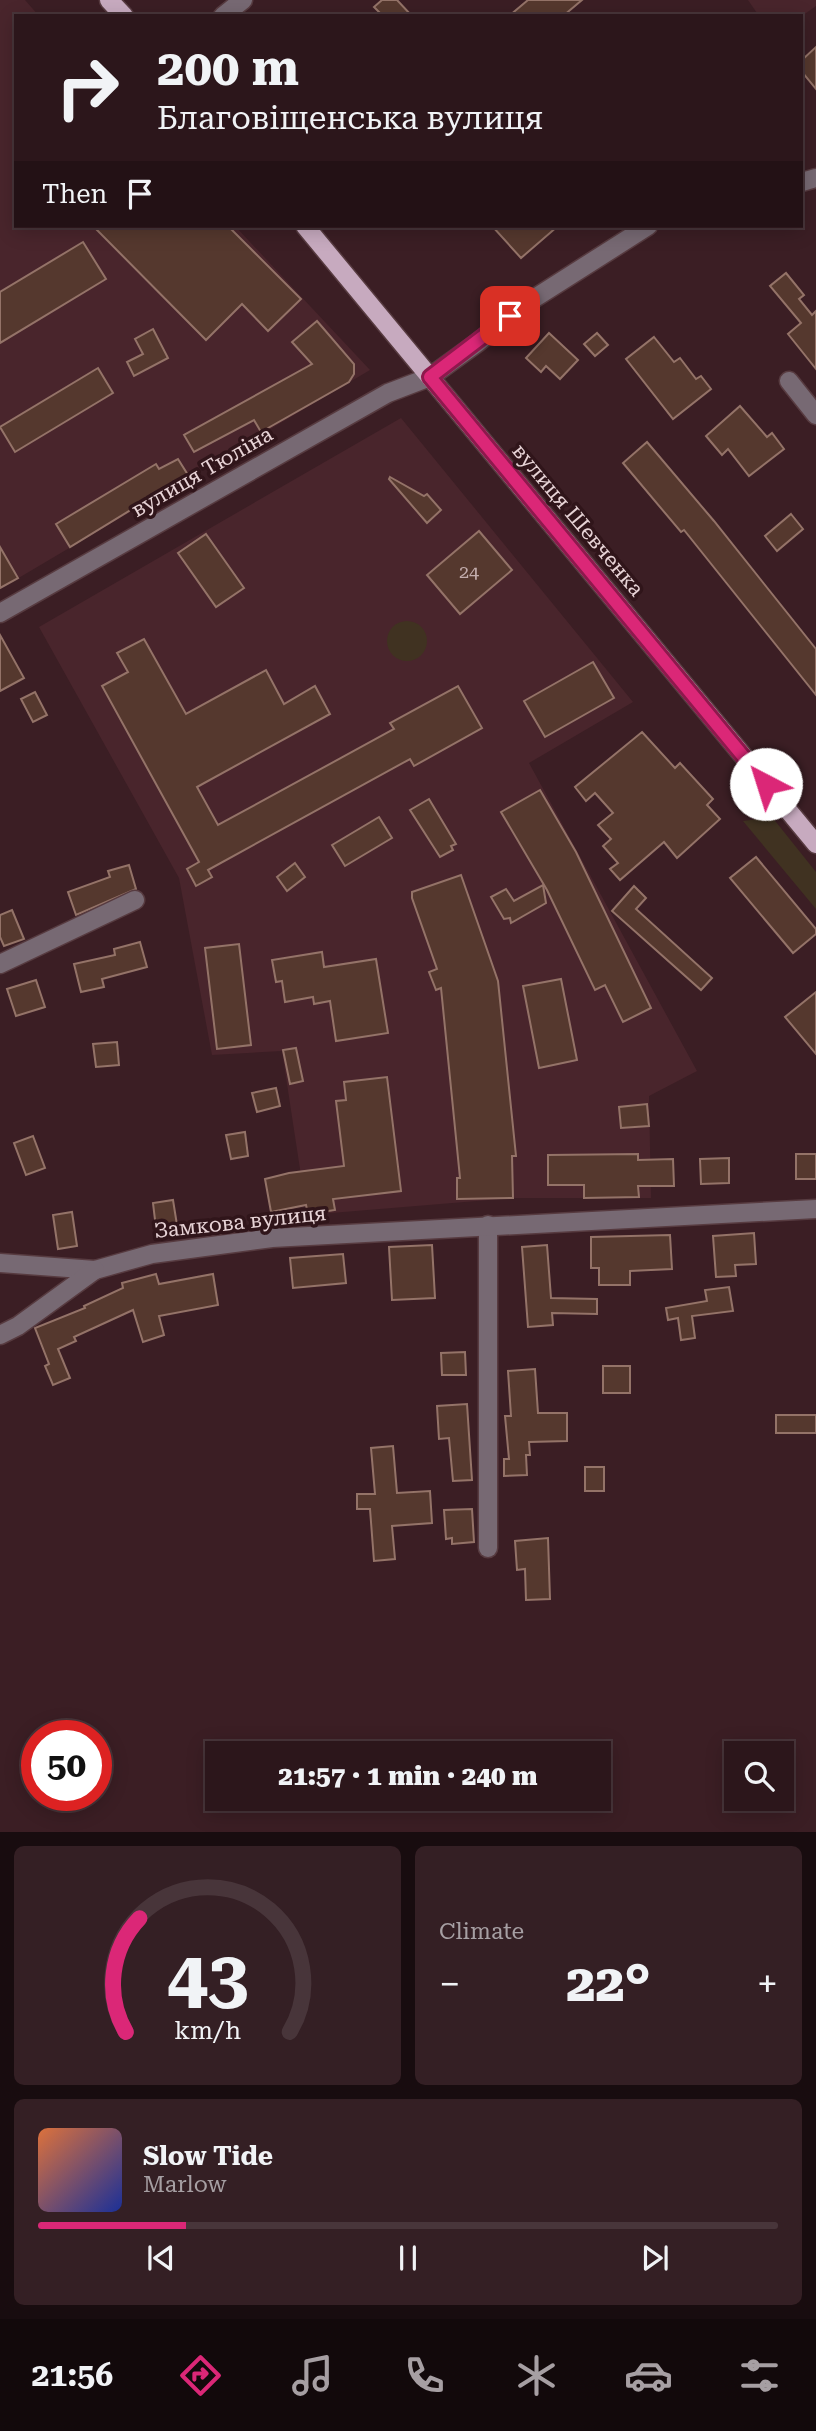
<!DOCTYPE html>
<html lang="en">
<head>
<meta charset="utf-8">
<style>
	:root { --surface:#2c161b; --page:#341f24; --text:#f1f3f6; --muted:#a69fa3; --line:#48353a; --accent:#db2777 }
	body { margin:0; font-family:"Roboto Serif",serif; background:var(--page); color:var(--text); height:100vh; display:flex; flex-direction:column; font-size:26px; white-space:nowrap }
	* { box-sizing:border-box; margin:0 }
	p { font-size:23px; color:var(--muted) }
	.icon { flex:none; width:38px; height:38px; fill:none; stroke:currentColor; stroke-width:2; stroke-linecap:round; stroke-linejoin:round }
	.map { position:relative; height:1832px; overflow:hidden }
	.details { display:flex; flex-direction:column; gap:14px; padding:14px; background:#180c0f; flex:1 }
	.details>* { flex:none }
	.banner { position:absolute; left:14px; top:14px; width:789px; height:214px; border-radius:0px; box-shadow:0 4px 18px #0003,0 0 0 2px var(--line); background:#2c161b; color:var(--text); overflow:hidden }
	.fabs { position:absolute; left:724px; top:1741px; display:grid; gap:14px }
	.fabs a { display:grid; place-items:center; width:70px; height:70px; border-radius:0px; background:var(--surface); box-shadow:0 4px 18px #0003,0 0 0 2px var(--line); font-size:35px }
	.speed { position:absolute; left:21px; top:1720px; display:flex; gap:14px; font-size:35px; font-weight:700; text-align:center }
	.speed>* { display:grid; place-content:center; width:91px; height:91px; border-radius:50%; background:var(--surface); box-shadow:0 4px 18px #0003,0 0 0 2px var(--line); line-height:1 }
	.speed .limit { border:10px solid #d22; background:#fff; color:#111 }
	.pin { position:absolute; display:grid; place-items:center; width:60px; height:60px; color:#fff; margin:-30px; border-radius:14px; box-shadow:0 4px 10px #0006 }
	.me { position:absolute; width:77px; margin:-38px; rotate:320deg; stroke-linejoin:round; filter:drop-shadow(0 0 5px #0008) }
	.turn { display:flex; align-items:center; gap:24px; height:147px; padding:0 28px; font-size:32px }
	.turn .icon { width:91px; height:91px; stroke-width:2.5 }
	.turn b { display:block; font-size:49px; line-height:60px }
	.then { display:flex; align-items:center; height:66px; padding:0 28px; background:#0003; gap:14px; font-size:26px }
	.big { font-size:52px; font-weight:800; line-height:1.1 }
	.details .tile { flex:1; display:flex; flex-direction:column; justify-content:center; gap:10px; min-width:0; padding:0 24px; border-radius:10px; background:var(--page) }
	.details .dial { align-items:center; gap:0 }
	.dial svg { height:182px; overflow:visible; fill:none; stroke:var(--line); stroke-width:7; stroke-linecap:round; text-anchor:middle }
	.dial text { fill:var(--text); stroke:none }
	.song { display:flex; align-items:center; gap:21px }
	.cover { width:84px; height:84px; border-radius:10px; background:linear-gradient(135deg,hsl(20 70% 55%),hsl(230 70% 35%)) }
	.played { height:7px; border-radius:4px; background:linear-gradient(90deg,var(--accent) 20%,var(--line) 20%) }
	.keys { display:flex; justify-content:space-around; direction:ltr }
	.heat { display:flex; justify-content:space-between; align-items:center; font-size:38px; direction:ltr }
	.details .tiles { flex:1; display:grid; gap:14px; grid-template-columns:1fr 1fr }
	.tile:last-child { grid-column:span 2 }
	.trip { position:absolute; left:205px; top:1741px; width:406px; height:70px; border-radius:0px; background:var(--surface); box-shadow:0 4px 18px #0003,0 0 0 2px var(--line); font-weight:800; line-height:70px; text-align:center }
	.tabs { display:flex; height:112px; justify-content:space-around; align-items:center; background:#12090b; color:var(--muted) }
	.tabs .icon { width:49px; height:49px }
	.tabs .active { color:var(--accent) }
	.tabs b { font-size:32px; color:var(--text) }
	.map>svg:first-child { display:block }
	.built { fill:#49252c }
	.green { fill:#403221 }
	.building { fill:#55382e; stroke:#947368; stroke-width:2 }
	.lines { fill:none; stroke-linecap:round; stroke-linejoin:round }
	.minor-casing { stroke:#573b40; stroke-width:21 }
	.major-casing { stroke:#573b40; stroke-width:21 }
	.minor { stroke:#776973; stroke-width:18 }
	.major { stroke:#c7aabf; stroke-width:18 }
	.route-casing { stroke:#8e194d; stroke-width:18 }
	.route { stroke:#db2777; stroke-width:12 }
	.labels { text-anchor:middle; stroke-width:7; stroke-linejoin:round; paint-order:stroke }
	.number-label { font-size:18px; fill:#c2acac }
	.street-label { font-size:21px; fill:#e7d3d6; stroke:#30151a }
</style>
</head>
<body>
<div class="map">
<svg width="816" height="1833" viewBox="0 0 816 1833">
	<rect width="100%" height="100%" fill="#3b1e24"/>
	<g class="built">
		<polygon points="0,0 25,0 39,16 16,16 16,226 235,226 370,370 0,589"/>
		<polygon points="748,0 816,0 816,6 802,16 759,16"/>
		<polygon points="401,418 633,702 529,763 697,1071 649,1096 651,1198 513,1198 307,1215 282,1051 212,1055 179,878 39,627"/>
	</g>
	<g class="green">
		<circle cx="407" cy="641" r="20"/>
		<polygon points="772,817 816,872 816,909 743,821"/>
	</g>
	<g class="building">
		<polygon points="382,0 397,0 412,16 383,16 374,7"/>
		<polygon points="528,0 582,0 563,16 509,16"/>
		<polygon points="816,47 816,89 802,72 802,60"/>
		<polygon points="93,226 228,226 301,299 268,331 242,304 206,340"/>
		<polygon points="492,226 558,226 521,258"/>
		<polygon points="83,242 106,279 0,343 0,292"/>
		<polygon points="786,273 804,295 799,299 812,315 816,311 816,369 788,334 801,323 770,286"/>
		<polygon points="317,321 354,364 354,374 349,382 261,432 254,420 194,452 184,435 312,364 292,342"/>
		<polygon points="153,329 168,358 134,376 127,362 143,354 135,339"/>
		<polygon points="549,333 578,360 560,379 546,366 541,372 526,358"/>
		<polygon points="597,333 608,345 595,356 584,344"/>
		<polygon points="654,337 674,362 680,358 696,379 701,376 711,389 673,419 626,359"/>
		<polygon points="98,368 113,393 15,452 0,427"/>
		<polygon points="740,406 767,437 772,433 784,449 749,476 728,449 722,455 706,436"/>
		<polygon points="647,442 714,521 816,649 816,695 684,530 681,532 623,463"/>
		<polygon points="178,459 188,475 70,547 56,524 156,464 159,469"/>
		<polygon points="390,477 424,496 427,494 441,510 427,523 389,479"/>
		<polygon points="791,514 803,529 777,551 765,536"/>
		<polygon points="479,531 512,570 460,614 427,575"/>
		<polygon points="206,534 244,588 216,607 178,553"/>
		<polygon points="0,547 18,578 0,588"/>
		<polygon points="0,635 24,678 0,691"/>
		<polygon points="144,639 186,714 266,670 284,704 315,686 330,714 197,787 218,825 394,729 390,723 458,686 482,728 414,766 410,759 208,870 212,877 196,886 187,869 199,862 102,686 128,672 117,653"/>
		<polygon points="593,662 614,698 545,737 524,701"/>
		<polygon points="35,692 47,715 33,722 21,699"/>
		<polygon points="642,732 675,768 680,763 713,799 707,805 720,819 677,858 664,842 620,880 610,869 618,863 603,846 611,839 598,825 613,813 595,793 586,801 575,787"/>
		<polygon points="540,790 576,852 651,1008 623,1022 605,985 595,990 547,890 501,812"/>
		<polygon points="429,799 456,844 451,846 453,850 440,857 410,810"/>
		<polygon points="379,817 392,838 345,866 332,845"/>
		<polygon points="756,857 816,929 816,934 793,953 730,878"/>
		<polygon points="295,863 305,877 287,891 277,877"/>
		<polygon points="129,865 136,889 76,915 68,892 110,877 108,871"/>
		<polygon points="461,875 498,981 516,1156 512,1156 513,1198 457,1199 457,1178 460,1178 441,988 436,990 429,972 437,969 412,898 412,892"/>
		<polygon points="543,885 546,903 511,923 510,918 504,919 491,897 506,889 514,901"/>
		<polygon points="634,886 646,898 636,909 712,978 701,990 612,911"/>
		<polygon points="12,910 24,939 4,946 0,937 0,915"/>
		<polygon points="140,942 147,967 102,979 104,987 81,992 74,964 115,955 114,949"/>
		<polygon points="239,944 251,1045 217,1049 205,948"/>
		<polygon points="322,952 324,967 376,959 388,1033 336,1041 330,1001 314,1004 313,997 285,1002 282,981 276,982 272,960"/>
		<polygon points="561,979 577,1060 539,1068 523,986"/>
		<polygon points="36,980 45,1007 16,1016 7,989"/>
		<polygon points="816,992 816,1054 785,1017"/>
		<polygon points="117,1042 119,1065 96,1067 93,1044"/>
		<polygon points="296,1048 303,1081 290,1084 283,1050"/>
		<polygon points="387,1077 401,1191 333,1199 335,1210 308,1214 306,1205 271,1212 265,1179 289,1173 344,1166 336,1101 346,1100 344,1082"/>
		<polygon points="276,1088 280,1106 257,1112 252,1093"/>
		<polygon points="647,1104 649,1126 621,1128 619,1107"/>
		<polygon points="245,1132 248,1156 231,1159 226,1135"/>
		<polygon points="33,1136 45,1168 26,1175 14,1143"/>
		<polygon points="638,1154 638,1160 673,1159 674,1186 638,1186 639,1197 584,1198 584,1185 548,1185 548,1155"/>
		<rect x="796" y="1154" width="20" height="25"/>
		<polygon points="729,1158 729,1183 701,1184 700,1159"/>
		<polygon points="173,1200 177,1225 156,1228 153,1203"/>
		<polygon points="72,1212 77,1246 58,1249 53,1215"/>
		<polygon points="754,1233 756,1264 735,1265 736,1276 716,1277 713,1236"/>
		<polygon points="670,1235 672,1269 630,1271 630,1285 599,1285 599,1268 591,1268 591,1237"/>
		<polygon points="432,1245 435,1298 392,1300 389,1247"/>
		<polygon points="547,1245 551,1298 597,1299 597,1314 552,1313 553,1325 528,1327 522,1247"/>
		<polygon points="343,1254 346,1283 293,1288 290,1258"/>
		<polygon points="156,1274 159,1284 213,1274 218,1305 159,1316 164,1335 143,1342 133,1310 74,1337 76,1341 58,1349 70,1378 53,1385 45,1366 49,1364 35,1328 85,1308 84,1306 123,1288 122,1283"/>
		<polygon points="729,1287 733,1311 692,1316 695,1338 681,1340 678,1318 668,1320 666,1308 707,1301 705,1290"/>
		<polygon points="465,1352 466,1375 442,1375 441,1353"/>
		<rect x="603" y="1366" width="27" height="27"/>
		<polygon points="535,1369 538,1413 567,1413 567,1441 529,1442 530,1455 526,1455 527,1475 504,1476 504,1459 509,1459 505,1416 511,1416 508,1371"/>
		<polygon points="467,1404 472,1480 453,1481 449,1438 439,1439 437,1406"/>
		<rect x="776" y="1415" width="40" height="18"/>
		<polygon points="393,1446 397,1493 430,1491 432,1523 392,1526 395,1559 374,1561 370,1509 357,1509 357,1494 375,1494 371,1448"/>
		<rect x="585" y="1467" width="19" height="24"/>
		<polygon points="472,1509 474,1542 452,1544 452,1538 446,1539 444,1510"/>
		<polygon points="548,1538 550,1599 526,1600 525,1569 517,1570 515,1541"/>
	</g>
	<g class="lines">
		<defs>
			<g id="minor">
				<polyline points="223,16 243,0"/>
				<polyline points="802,182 816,178"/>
				<polyline points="789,381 816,415"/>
				<polyline points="0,613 388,393 430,377 477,343 527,303 648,226"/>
				<polyline points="0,964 135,900"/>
				<polyline points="488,1225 488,1548"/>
				<polyline points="0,1263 95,1270 152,1254 272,1238 816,1209"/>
				<polyline points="0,1335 18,1326 95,1270"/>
			</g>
			<g id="major">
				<polyline points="109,0 124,16"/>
				<polyline points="305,226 816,844"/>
			</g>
		</defs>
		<use href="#minor" class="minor-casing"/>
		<use href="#major" class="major-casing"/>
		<use href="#minor" class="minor"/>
		<use href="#major" class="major"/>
	</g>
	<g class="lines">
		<defs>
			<polyline id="route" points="510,316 430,377 766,784"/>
		</defs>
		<use href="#route" class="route-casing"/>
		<use href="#route" class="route"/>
	</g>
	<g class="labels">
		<g class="number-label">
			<text x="469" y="578">24</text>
		</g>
		<g class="street-label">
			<text transform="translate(202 472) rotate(-30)" y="7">вулиця Тюліна</text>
			<text transform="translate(578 520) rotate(50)" y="7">вулиця Шевченка</text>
			<text transform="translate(240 1222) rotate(-6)" y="7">Замкова вулиця</text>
		</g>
	</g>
</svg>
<div class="fabs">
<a><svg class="icon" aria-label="search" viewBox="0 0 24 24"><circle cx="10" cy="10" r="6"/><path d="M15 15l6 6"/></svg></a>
</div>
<div class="speed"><div class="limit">50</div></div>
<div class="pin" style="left:510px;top:316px;background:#d93025"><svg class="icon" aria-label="arrive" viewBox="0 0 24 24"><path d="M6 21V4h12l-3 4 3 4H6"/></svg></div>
<svg class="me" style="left:766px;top:784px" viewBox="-20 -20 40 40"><circle r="19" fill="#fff"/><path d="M0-13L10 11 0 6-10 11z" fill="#db2777"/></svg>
<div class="trip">21:57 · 1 min · 240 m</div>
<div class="banner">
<div class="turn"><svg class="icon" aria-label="right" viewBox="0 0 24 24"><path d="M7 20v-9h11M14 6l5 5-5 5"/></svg><div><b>200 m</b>Благовіщенська вулиця</div></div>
<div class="then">Then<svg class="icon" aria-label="arrive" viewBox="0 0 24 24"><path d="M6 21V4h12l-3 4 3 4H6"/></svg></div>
</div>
</div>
<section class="details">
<div class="tiles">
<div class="tile dial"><svg viewBox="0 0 100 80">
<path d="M14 69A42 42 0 1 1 86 69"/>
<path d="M14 69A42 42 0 0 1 20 19" stroke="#db2777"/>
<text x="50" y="56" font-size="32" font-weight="700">43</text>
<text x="50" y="72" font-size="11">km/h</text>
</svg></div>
<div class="tile"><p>Climate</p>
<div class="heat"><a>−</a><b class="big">22°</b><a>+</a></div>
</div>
<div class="tile">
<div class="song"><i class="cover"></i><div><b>Slow Tide</b><p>Marlow</p></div></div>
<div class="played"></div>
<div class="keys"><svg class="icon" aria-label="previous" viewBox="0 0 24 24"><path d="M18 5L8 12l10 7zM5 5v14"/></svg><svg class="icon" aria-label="pause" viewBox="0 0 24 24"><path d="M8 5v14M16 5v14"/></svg><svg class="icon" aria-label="next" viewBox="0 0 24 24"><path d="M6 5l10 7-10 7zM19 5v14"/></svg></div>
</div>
</div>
</section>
<nav class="tabs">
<b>21:56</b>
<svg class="icon active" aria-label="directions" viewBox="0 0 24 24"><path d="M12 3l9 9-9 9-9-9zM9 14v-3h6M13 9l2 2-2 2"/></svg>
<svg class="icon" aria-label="music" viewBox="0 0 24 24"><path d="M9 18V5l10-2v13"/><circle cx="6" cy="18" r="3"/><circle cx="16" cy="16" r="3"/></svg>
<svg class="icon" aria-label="phone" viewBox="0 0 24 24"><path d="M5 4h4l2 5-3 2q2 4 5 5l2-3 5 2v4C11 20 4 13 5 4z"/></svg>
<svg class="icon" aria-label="climate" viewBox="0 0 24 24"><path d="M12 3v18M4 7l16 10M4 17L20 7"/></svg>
<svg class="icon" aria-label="car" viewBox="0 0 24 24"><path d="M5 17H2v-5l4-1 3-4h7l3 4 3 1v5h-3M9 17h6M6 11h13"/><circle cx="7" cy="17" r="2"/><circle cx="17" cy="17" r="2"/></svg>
<svg class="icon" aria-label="filters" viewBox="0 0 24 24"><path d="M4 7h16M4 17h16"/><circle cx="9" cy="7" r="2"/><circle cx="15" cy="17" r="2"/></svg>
</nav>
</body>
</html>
